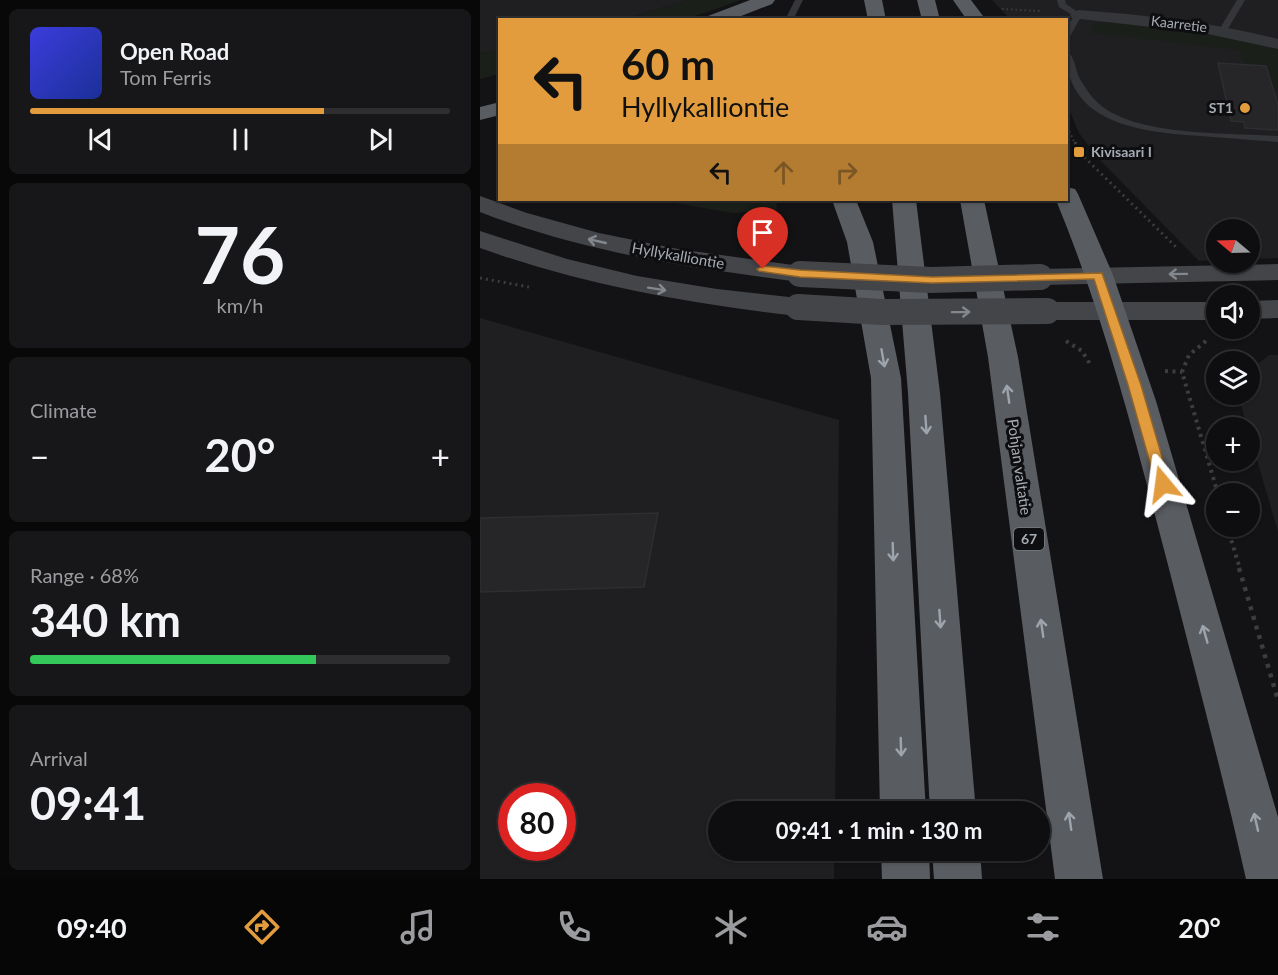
<!DOCTYPE html>
<html lang="en">
<head>
<meta charset="utf-8">
<style>
	:root { --surface:#0e0e10; --page:#171719; --text:#f1f3f6; --muted:#9b9c9f; --line:#2e2e30; --accent:#e29c3e }
	body { margin:0; font-family:Lato,sans-serif; background:var(--page); color:var(--text); height:100vh; display:flex; flex-direction:column; font-size:22px; white-space:nowrap }
	* { box-sizing:border-box; margin:0 }
	p { font-size:20px; color:var(--muted) }
	.icon { flex:none; width:33px; height:33px; fill:none; stroke:currentColor; stroke-width:2; stroke-linecap:round; stroke-linejoin:round }
	.map { position:relative; flex:1; overflow:hidden }
	.details { display:flex; flex-direction:column; gap:9px; padding:9px; background:#080809; width:480px }
	.details>* { flex:none }
	.guide { position:absolute; left:18px; top:18px; width:570px; height:183px; border-radius:0px; box-shadow:0 2px 4px #0004,0 0 0 2px var(--line); background:#e29c3e; color:#111; overflow:hidden }
	.needle { width:39px; rotate:289deg }
	.buttons { position:absolute; left:726px; top:219px; display:grid; gap:12px }
	.buttons a { display:grid; place-items:center; width:54px; height:54px; border-radius:50%; background:var(--surface); box-shadow:0 2px 4px #0004,0 0 0 2px var(--line); font-size:30px }
	.speed { position:absolute; left:18px; top:783px; display:flex; gap:12px; font-size:30px; font-weight:700; text-align:center }
	.speed>* { display:grid; place-content:center; width:78px; height:78px; border-radius:50%; background:var(--surface); box-shadow:0 2px 4px #0004,0 0 0 2px var(--line); line-height:1 }
	.speed .limit { border:9px solid #d22; background:#fff; color:#111 }
	.pin { position:absolute; display:grid; place-items:center; width:51px; height:51px; color:#fff; margin:-62px -26px; border-radius:50% 50% 50% 0; rotate:-45deg; box-shadow:0 0 6px #0007 }
	.pin .icon { rotate:45deg }
	.me { position:absolute; width:66px; margin:-33px; rotate:344deg; stroke-linejoin:round; filter:drop-shadow(0 0 4px #0008) }
	.turn { display:flex; align-items:center; gap:21px; height:126px; padding:0 24px; font-size:27px }
	.turn .icon { width:78px; height:78px; stroke-width:2.5 }
	.turn b { display:block; font-size:42px; line-height:51px }
	.lanes { display:flex; align-items:center; height:57px; padding:0 24px; background:#0003; justify-content:center; gap:30px; direction:ltr }
	.lanes .off { opacity:.35 }
	.big { font-size:45px; font-weight:700; line-height:1.1 }
	.details .card { flex:1; display:flex; flex-direction:column; justify-content:center; gap:9px; min-width:0; padding:0 21px; border-radius:9px; background:var(--page) }
	.details .dial { align-items:center; gap:0 }
	.dial b { font-size:78px; line-height:1 }
	.song { display:flex; align-items:center; gap:18px }
	.cover { width:72px; height:72px; border-radius:9px; background:linear-gradient(135deg,hsl(240 70% 55%),hsl(230 70% 35%)) }
	.played { height:6px; border-radius:3px; background:linear-gradient(90deg,var(--accent) 70%,var(--line) 70%) }
	.keys { display:flex; justify-content:space-around; direction:ltr }
	.heat { display:flex; justify-content:space-between; align-items:center; font-size:33px; direction:ltr }
	.charge { height:9px; border-radius:4px; background:linear-gradient(90deg,#34c759 68%,var(--line) 0) }
	.trip { position:absolute; left:228px; top:801px; width:342px; height:60px; border-radius:30px; background:var(--surface); box-shadow:0 2px 4px #0004,0 0 0 2px var(--line); font-weight:700; line-height:60px; text-align:center }
	.tab-bar { display:flex; height:96px; justify-content:space-around; align-items:center; background:#060606; color:var(--muted) }
	.tab-bar .icon { width:42px; height:42px }
	.tab-bar .current { color:var(--accent) }
	.tab-bar b { font-size:27px; color:var(--text) }
	main { display:flex; flex:1; min-height:0 }
	.map>svg:first-child { display:block }
	.built { fill:#1f1f22; fill-rule:evenodd }
	.green { fill:#1a1f1a }
	.building { fill:#262629; stroke:#2d2e31; stroke-width:1.5 }
	.lines { fill:none; stroke-linecap:round; stroke-linejoin:round }
	.path-far3 { stroke:#3b3d40; stroke-width:2; stroke-dasharray:1.5 3; stroke-linecap:butt }
	.path-far2 { stroke:#3b3d40; stroke-width:3; stroke-dasharray:2 4; stroke-linecap:butt }
	.path-far1 { stroke:#3b3d40; stroke-width:4; stroke-dasharray:3 4.5; stroke-linecap:butt }
	.path { stroke:#3b3d40; stroke-width:4.5; stroke-dasharray:4 6; stroke-linecap:butt }
	.service { fill:#353639; fill-rule:evenodd }
	.minor { fill:#353639; fill-rule:evenodd }
	.secondary { fill:#434549; fill-rule:evenodd }
	.trunk { fill:#595c61; fill-rule:evenodd }
	.secondary-bridge { stroke:#434549; stroke-width:26 }
	.oneway { stroke:#83888f }
	.oneway2 { stroke:#9ea4ac }
	.route { fill:#e29c3e; stroke:#936528; stroke-width:1.5 }
	.poi-dot { fill:#e29c3e; stroke:#0e0e10; stroke-width:2 }
	.labels { text-anchor:middle; stroke-width:6; stroke-linejoin:round; paint-order:stroke }
	.far-street-label { font-size:14px; fill:#a6acb4; stroke:#0e0e10 }
	.far-poi-label { font-size:14px; font-weight:bold; fill:#a6acb4; stroke:#0e0e10; text-anchor:end }
	.shield { fill:#0e0e10; stroke:#787d83; stroke-width:1.5 }
	.shield-label { font-size:14px; font-weight:bold; fill:#a6acb4 }
	.street-label { font-size:15px; fill:#a6acb4; stroke:#0e0e10 }
</style>
</head>
<body>
<main>
<section class="details">
<div class="card">
<div class="song"><i class="cover"></i><div><b>Open Road</b><p>Tom Ferris</p></div></div>
<div class="played"></div>
<div class="keys"><svg class="icon" aria-label="previous" viewBox="0 0 24 24"><path d="M18 5L8 12l10 7zM5 5v14"/></svg><svg class="icon" aria-label="pause" viewBox="0 0 24 24"><path d="M8 5v14M16 5v14"/></svg><svg class="icon" aria-label="next" viewBox="0 0 24 24"><path d="M6 5l10 7-10 7zM19 5v14"/></svg></div>
</div>
<div class="card dial"><b>76</b><p>km/h</p></div>
<div class="card"><p>Climate</p>
<div class="heat"><a>−</a><b class="big">20°</b><a>+</a></div>
</div>
<div class="card"><p>Range · 68%</p><b class="big">340 km</b><div class="charge"></div></div>
<div class="card"><p>Arrival</p><b class="big">09:41</b></div>
</section>
<div class="map">
<svg width="798" height="879" viewBox="0 0 798 879">
	<rect width="100%" height="100%" fill="#131315"/>
	<g class="built">
		<polygon points="0,0 209,0 144,19 20,20 19,50 0,53"/>
		<polygon points="512,0 798,0 798,258 770,259 770,230 736,230 736,260 719,261 618,158 599,133 587,105 586,20 530,19"/>
		<path d="M0 318 359 420 355 811 238 812V850L354 851V879H0ZM32 796H82V848H32Z"/>
		<polygon points="789,355 798,355 798,532 758,395 770,394 770,370"/>
	</g>
	<g class="green">
		<polygon points="209,0 261,0 207,19 144,19"/>
		<polygon points="631,22 707,28 798,48 798,90 793,90 786,67 768,65 762,59 760,50 611,33 614,24"/>
		<polygon points="19,50 19,74 0,79 0,53"/>
		<polygon points="178,200 296,200 297,210 253,213"/>
	</g>
	<g class="building">
		<polygon points="738,63 786,66 798,105 798,130 765,128 764,122 751,121"/>
		<polygon points="178,513 164,587 0,592 0,518"/>
	</g>
	<g class="lines">
		<g class="path-far3">
			<polyline points="522,9 560,11"/>
			<polyline points="586,123 595,144"/>
		</g>
		<g class="path-far2">
			<polyline points="595,142 599,152 696,247"/>
			<polyline points="0,278 49,287"/>
		</g>
		<g class="path-far1">
			<polyline points="586,341 602,351 610,364"/>
			<polyline points="726,341 709,355 702,372 738,494"/>
			<polyline points="685,371 702,372"/>
			<polyline points="747,526 760,569"/>
		</g>
		<polyline class="path" points="759,568 798,700"/>
		<g class="service">
			<polygon points="315,0 323,0 313,20 305,20"/>
			<polygon points="577,0 585,0 586,4 602,15 589,38 586,38 586,28 594,16 579,7"/>
			<polygon points="757,0 765,0 746,32 740,32 739,30"/>
			<path d="M586 51C595 55 595 70 600 79 606 89 613 100 623 107 661 136 750 133 798 136V142C772 140 746 138 720 136 663 132 586 125 586 51Z"/>
		</g>
		<path class="minor" d="M598 10C666 15 732 22 798 39V49L723 33 592 18 590 15Z"/>
		<g class="secondary">
			<path d="M0 196 47 213 119 233 198 249 320 266 330 268 334 274 330 280 320 282C211 268 103 252 0 212Z"/>
			<path d="M0 231 87 259 157 276 237 289 318 298 328 301 332 307 328 313 318 316C209 304 103 285 0 248Z"/>
			<polygon points="798,264 798,280 560,285 550,283 546,277 550,271 560,269"/>
			<polygon points="798,300 798,318 770,319 770,301"/>
			<polygon points="567,302 736,302 736,320 567,320 557,317 553,311 557,305"/>
		</g>
		<g class="trunk">
			<polygon points="270,0 295,0 292,4 251,20 225,20 228,16"/>
			<polygon points="384,0 402,0 406,20 388,20"/>
			<polygon points="437,0 455,0 460,20 442,20"/>
			<polygon points="473,0 491,0 506,20 487,20"/>
			<polygon points="20,102 20,115 0,120 0,107"/>
			<path d="M586 187 595 189 598 194 633 275 676 401 798 817V879H766C742 772 714 667 687 561 655 439 624 316 576 200H586Z"/>
			<polygon points="352,200 376,200 393,242 421,378 446,812 400,812 391,378 367,242"/>
			<polygon points="412,200 436,200 460,393 496,812 450,812 428,393"/>
			<polygon points="480,200 504,200 538,357 623,879 575,879 508,357"/>
			<polygon points="401,850 449,850 450,879 402,879"/>
			<polygon points="452,850 500,850 502,879 454,879"/>
		</g>
		<g class="secondary-bridge">
			<polyline points="320,274 452,280 560,277"/>
			<polyline points="318,307 402,312 567,311"/>
		</g>
	</g>
	<defs><path id="oneway-shaft" d="M-6 0H5M1.5-3L5.5 0L1.5 3" fill="none" stroke-width="1.6" stroke-linecap="round" stroke-linejoin="round" transform="scale(1.5)"/></defs>
	<g class="oneway">
		<use href="#oneway-shaft" transform="translate(117 241) rotate(-167)"/>
		<use href="#oneway-shaft" transform="translate(698 274) rotate(179)"/>
		<use href="#oneway-shaft" transform="translate(177 289) rotate(9)"/>
		<use href="#oneway-shaft" transform="translate(481 312) rotate(-1)"/>
	</g>
	<g class="oneway2">
		<use href="#oneway-shaft" transform="translate(403 358) rotate(80)"/>
		<use href="#oneway-shaft" transform="translate(528 394) rotate(-98)"/>
		<use href="#oneway-shaft" transform="translate(446 425) rotate(86)"/>
		<use href="#oneway-shaft" transform="translate(413 552) rotate(88)"/>
		<use href="#oneway-shaft" transform="translate(460 619) rotate(86)"/>
		<use href="#oneway-shaft" transform="translate(562 628) rotate(-98)"/>
		<use href="#oneway-shaft" transform="translate(725 634) rotate(-106)"/>
		<use href="#oneway-shaft" transform="translate(421 747) rotate(88)"/>
		<use href="#oneway-shaft" transform="translate(590 821) rotate(-98)"/>
		<use href="#oneway-shaft" transform="translate(776 822) rotate(-103)"/>
	</g>
	<polygon class="route" points="283,266 320,270 452,277 622,273 661,385 690,484 683,489 676,484 648,385 614,279 452,283 320,277 279,271 277,269"/>
	<g class="poi-dot">
		<circle cx="765" cy="108" r="6"/>
		<rect x="593" y="146" width="12" height="12" rx="3"/>
	</g>
	<g class="labels">
		<g class="far-street-label">
			<text transform="translate(699 24) rotate(7)" y="5">Kaarretie</text>
		</g>
		<g class="far-poi-label">
			<text x="753" y="113">ST1</text>
			<text x="611" y="157" text-anchor="start">Kivisaari I</text>
		</g>
		<rect class="shield" x="534" y="528" width="30" height="22" rx="4.5"/>
		<g class="shield-label">
			<text x="549" y="544">67</text>
		</g>
		<g class="street-label">
			<text transform="translate(198 256) rotate(10)" y="5">Hyllykalliontie</text>
			<text transform="translate(539 467) rotate(82)" y="5">Pohjan valtatie</text>
		</g>
	</g>
</svg>
<div class="buttons">
<a><svg class="needle" viewBox="-14 -14 28 28"><path d="M0-13l5 13h-10z" fill="#e53935"/><path d="M0 13l5-13h-10z" fill="#9b9c9f"/></svg></a>
<a><svg class="icon" aria-label="sound" viewBox="0 0 24 24"><path d="M4 9h4l5-4v14l-5-4H4zM17 9q2 3 0 6"/></svg></a>
<a><svg class="icon" aria-label="layers" viewBox="0 0 24 24"><path d="M12 4l9 5-9 5-9-5zM3 14l9 5 9-5"/></svg></a>
<a>+</a>
<a>−</a>
</div>
<div class="speed"><div class="limit">80</div></div>
<div class="pin" style="left:283px;top:269px;background:#d93025"><svg class="icon" aria-label="arrive" viewBox="0 0 24 24"><path d="M6 21V4h12l-3 4 3 4H6"/></svg></div>
<svg class="me" style="left:683px;top:484px" viewBox="-20 -20 40 40"><path d="M0-17L14 15 0 8-14 15z" fill="#e29c3e" stroke="#fff" stroke-width="4"/></svg>
<div class="trip">09:41 · 1 min · 130 m</div>
<div class="guide">
<div class="turn"><svg class="icon" aria-label="left" viewBox="0 0 24 24"><path d="M17 20v-9H6M10 6l-5 5 5 5"/></svg><div><b>60 m</b>Hyllykalliontie</div></div>
<div class="lanes"><svg class="icon" aria-label="left" viewBox="0 0 24 24"><path d="M17 20v-9H6M10 6l-5 5 5 5"/></svg><svg class="icon off" aria-label="ahead" viewBox="0 0 24 24"><path d="M12 20V5M6 11l6-6 6 6"/></svg><svg class="icon off" aria-label="right" viewBox="0 0 24 24"><path d="M7 20v-9h11M14 6l5 5-5 5"/></svg></div>
</div>
</div>
</main>
<nav class="tab-bar">
<b>09:40</b>
<svg class="icon current" aria-label="directions" viewBox="0 0 24 24"><path d="M12 3l9 9-9 9-9-9zM9 14v-3h6M13 9l2 2-2 2"/></svg>
<svg class="icon" aria-label="music" viewBox="0 0 24 24"><path d="M9 18V5l10-2v13"/><circle cx="6" cy="18" r="3"/><circle cx="16" cy="16" r="3"/></svg>
<svg class="icon" aria-label="phone" viewBox="0 0 24 24"><path d="M5 4h4l2 5-3 2q2 4 5 5l2-3 5 2v4C11 20 4 13 5 4z"/></svg>
<svg class="icon" aria-label="climate" viewBox="0 0 24 24"><path d="M12 3v18M4 7l16 10M4 17L20 7"/></svg>
<svg class="icon" aria-label="car" viewBox="0 0 24 24"><path d="M5 17H2v-5l4-1 3-4h7l3 4 3 1v5h-3M9 17h6M6 11h13"/><circle cx="7" cy="17" r="2"/><circle cx="17" cy="17" r="2"/></svg>
<svg class="icon" aria-label="filters" viewBox="0 0 24 24"><path d="M4 7h16M4 17h16"/><circle cx="9" cy="7" r="2"/><circle cx="15" cy="17" r="2"/></svg>
<b>20°</b>
</nav>
</body>
</html>
